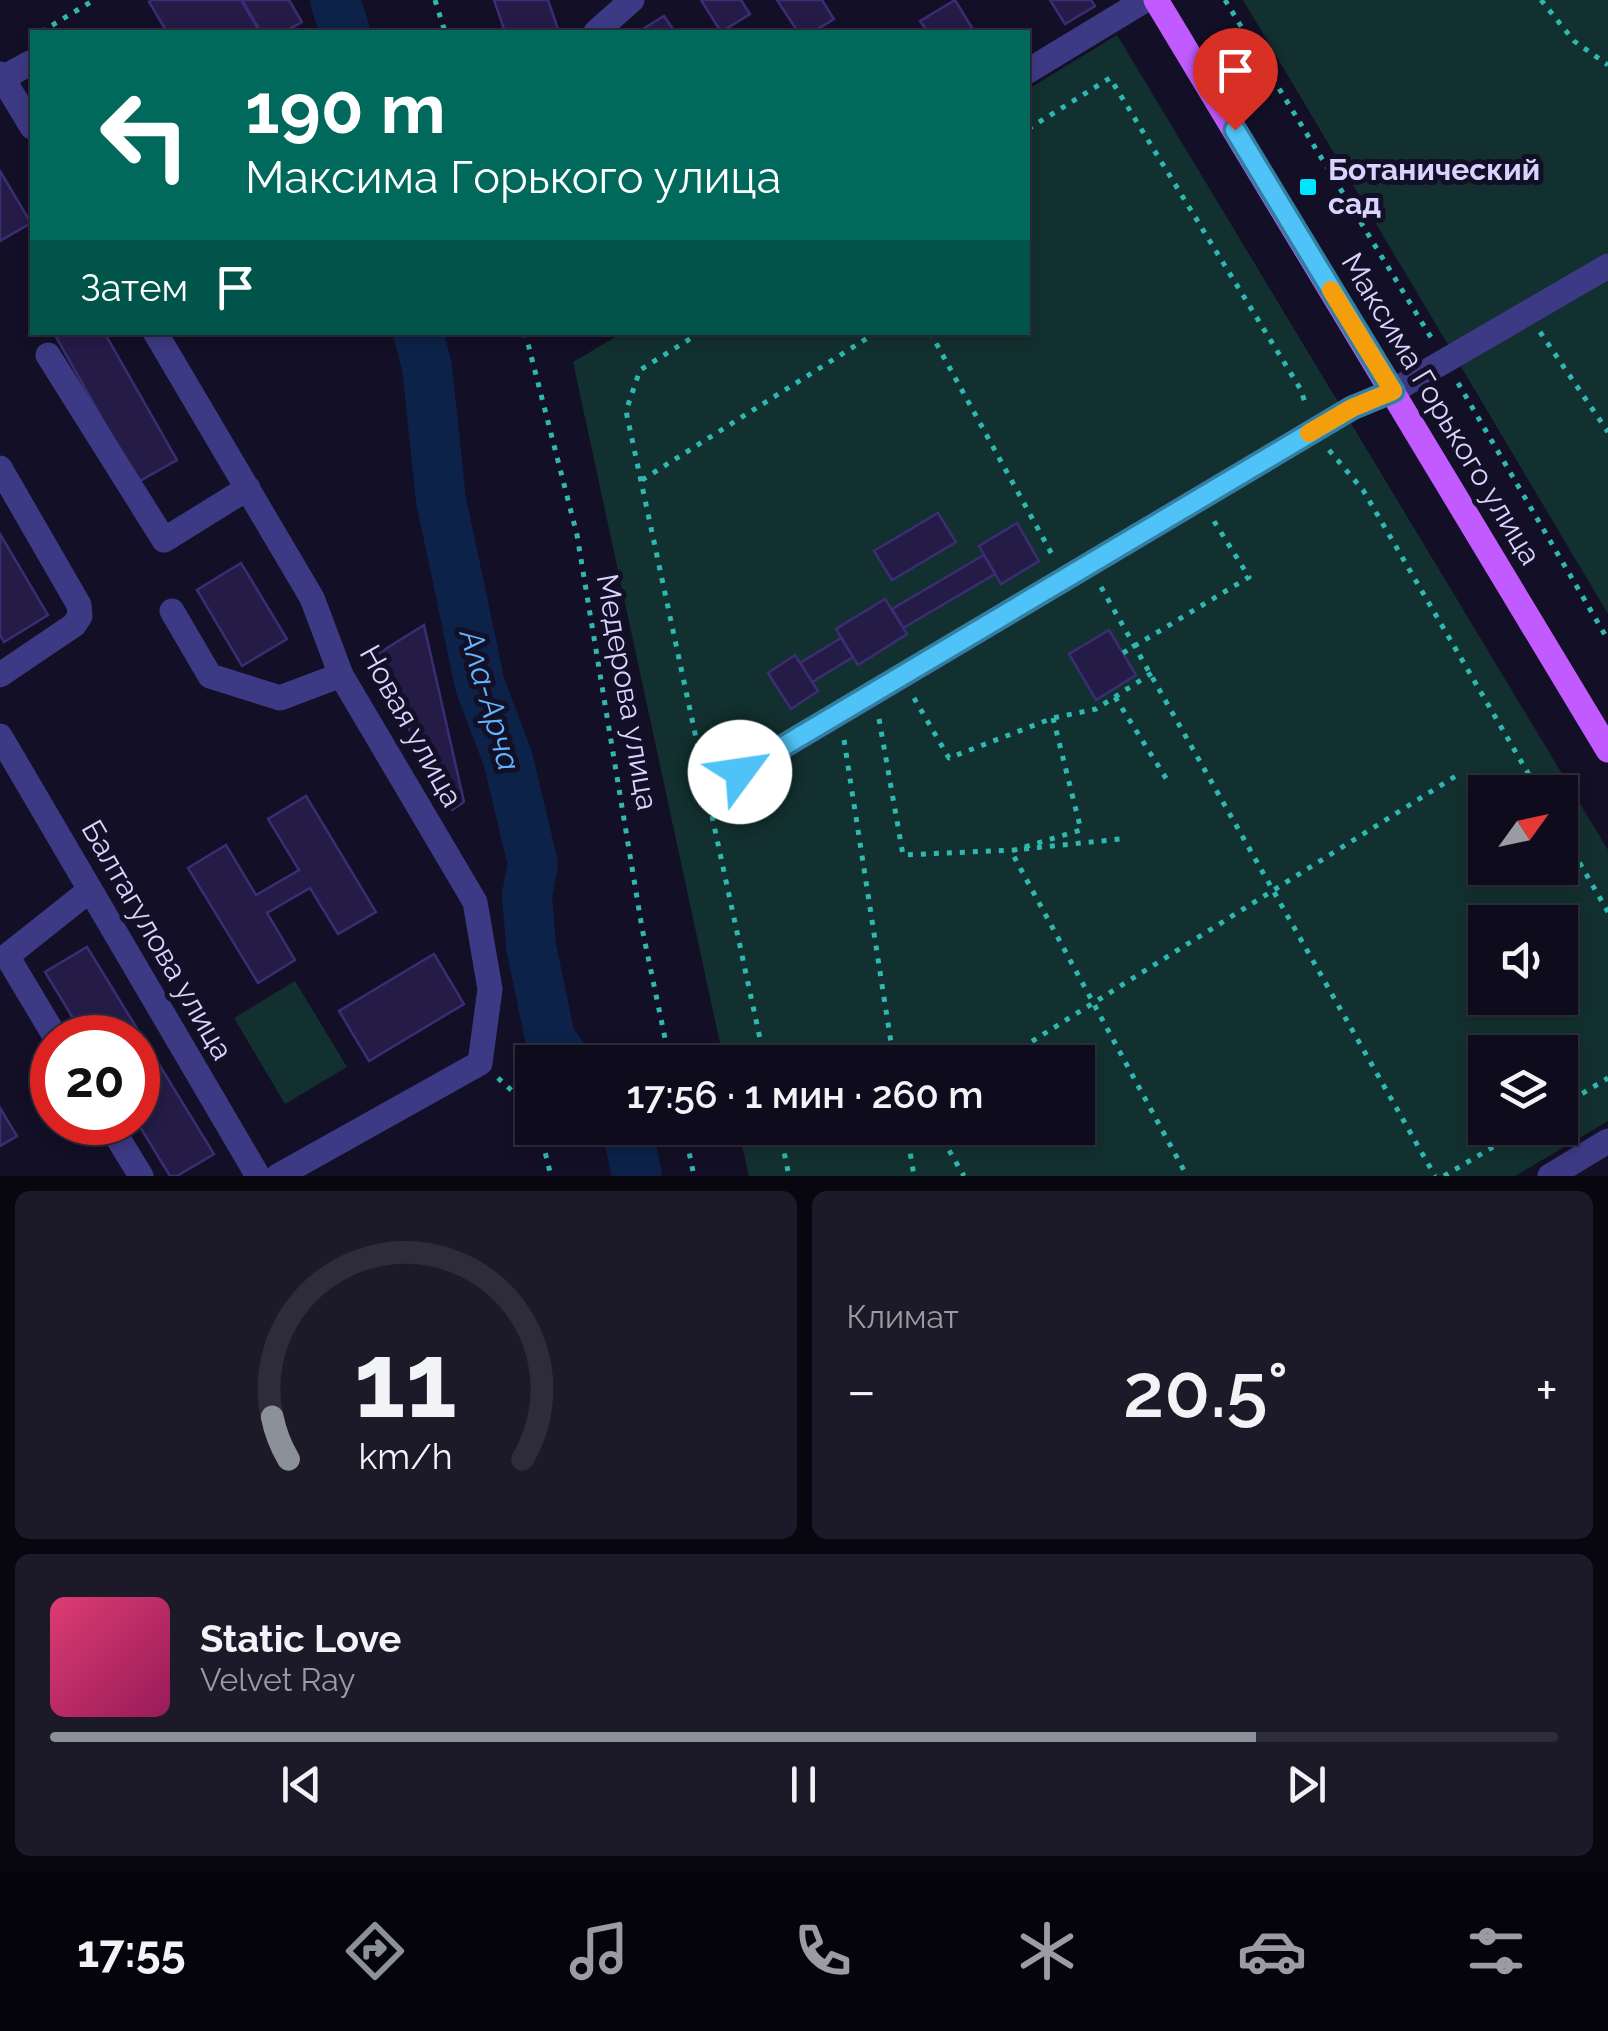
<!DOCTYPE html>
<html lang="ru">
<head>
<meta charset="utf-8">
<style>
	:root { --surface:#0e0b1c; --page:#1c1929; --text:#f1f3f6; --muted:#9b9ba3; --line:#2e2b3b; --accent:#8c9099 }
	body { margin:0; font-family:Raleway,sans-serif; background:var(--page); color:var(--text); height:100vh; display:flex; flex-direction:column; font-size:38px; white-space:nowrap }
	* { box-sizing:border-box; margin:0 }
	p { font-size:32px; color:var(--muted) }
	.icon { flex:none; width:55px; height:55px; fill:none; stroke:currentColor; stroke-width:2; stroke-linecap:round; stroke-linejoin:round }
	.map { position:relative; height:1176px; overflow:hidden }
	.drawer { display:flex; flex-direction:column; gap:15px; padding:15px; background:#08060f; flex:1 }
	.drawer>* { flex:none }
	.guide { position:absolute; left:30px; top:30px; width:1000px; height:305px; border-radius:0px; box-shadow:0 5px 15px #0003,0 0 0 2px var(--line); background:#00695c; color:#fff; overflow:hidden }
	.needle { width:65px; rotate:57deg }
	.buttons { position:absolute; left:1468px; top:775px; display:grid; gap:20px }
	.buttons a { display:grid; place-items:center; width:110px; height:110px; border-radius:0px; background:var(--surface); box-shadow:0 5px 15px #0003,0 0 0 2px var(--line); font-size:50px }
	.speed { position:absolute; left:30px; top:1015px; display:flex; gap:20px; font-size:50px; font-weight:700; text-align:center }
	.speed>* { display:grid; place-content:center; width:130px; height:130px; border-radius:50%; background:var(--surface); box-shadow:0 5px 15px #0003,0 0 0 2px var(--line); line-height:1 }
	.speed .limit { border:15px solid #d22; background:#fff; color:#111 }
	.pin { position:absolute; display:grid; place-items:center; width:85px; height:85px; color:#fff; margin:-102px -42px; border-radius:50% 50% 50% 0; rotate:-45deg; box-shadow:0 0 10px #0007 }
	.pin .icon { rotate:45deg }
	.me { position:absolute; width:110px; margin:-55px; rotate:59deg; stroke-linejoin:round; filter:drop-shadow(0 0 8px #0008) }
	.turn { display:flex; align-items:center; gap:35px; height:210px; padding:0 50px; font-size:45px }
	.turn .icon { width:130px; height:130px; stroke-width:2.5 }
	.turn b { display:block; font-size:70px; line-height:85px }
	.then { display:flex; align-items:center; height:95px; padding:0 50px; background:#0003; gap:20px; font-size:38px }
	.big { font-size:75px; font-weight:600; line-height:1.1 }
	.drawer .tile { flex:1; display:flex; flex-direction:column; justify-content:center; gap:15px; min-width:0; padding:0 35px; border-radius:15px; background:var(--page) }
	.drawer .dial { align-items:center; gap:0 }
	.dial svg { height:260px; overflow:visible; fill:none; stroke:var(--line); stroke-width:7; stroke-linecap:round; text-anchor:middle }
	.dial text { fill:var(--text); stroke:none }
	.song { display:flex; align-items:center; gap:30px }
	.cover { width:120px; height:120px; border-radius:15px; background:linear-gradient(135deg,hsl(340 70% 55%),hsl(330 70% 35%)) }
	.played { height:10px; border-radius:5px; background:linear-gradient(90deg,var(--accent) 80%,var(--line) 80%) }
	.keys { display:flex; justify-content:space-around; direction:ltr }
	.heat { display:flex; justify-content:space-between; align-items:center; font-size:55px; direction:ltr }
	.drawer .tiles { flex:1; display:grid; gap:15px; grid-template-columns:1fr 1fr }
	.tile:last-child { grid-column:span 2 }
	.trip { position:absolute; left:515px; top:1045px; width:580px; height:100px; border-radius:0px; background:var(--surface); box-shadow:0 5px 15px #0003,0 0 0 2px var(--line); font-weight:600; line-height:100px; text-align:center }
	.tab-bar { display:flex; height:160px; justify-content:space-around; align-items:center; background:#06040b; color:var(--muted) }
	.tab-bar .icon { width:70px; height:70px }
	.tab-bar .active { color:var(--accent) }
	.tab-bar b { font-size:45px; color:var(--text) }
	.map>svg:first-child { display:block }
	.green { fill:#12302f; fill-rule:evenodd }
	.lines { fill:none; stroke-linecap:round; stroke-linejoin:round }
	.river { stroke:#0c2248; stroke-width:50 }
	.building { fill:#241b47; stroke:#3b2d73; stroke-width:2.5 }
	.path { stroke:#2fb8b0; stroke-width:5; stroke-dasharray:5 8; stroke-linecap:butt }
	.minor { stroke:#3d3a85; stroke-width:25 }
	.major { stroke:#c25bff; stroke-width:25 }
	.route-casing { stroke:#337fa1; stroke-width:25 }
	.route { stroke:#4fc3f7; stroke-width:18 }
	.slow { stroke:#f59e0b; stroke-width:18 }
	.poi-dot { fill:#00e5ff; stroke:#130f26; stroke-width:4 }
	.labels { text-anchor:middle; stroke-width:10; stroke-linejoin:round; paint-order:stroke }
	.poi-label { font-size:30px; font-weight:bold; fill:#d9d4ff; stroke:#130f26; text-anchor:start }
	.street-label { font-size:30px; fill:#d9d4ff; stroke:#130f26 }
	.water-label { font-size:32px; font-style:italic; fill:#62b6ff; stroke:#130f26 }
</style>
</head>
<body>
<div class="map">
<svg width="1608" height="1176" viewBox="0 0 1608 1176">
	<rect width="100%" height="100%" fill="#130f26"/>
	<g class="green">
		<polygon points="1243,0 1608,0 1608,614"/>
		<path d="M1117 35 1608 850V1121L1515 1176H749L738 1128H1078V1062H724L573 362 622 333 1028 332V89ZM1485 792H1560V868H1485ZM1485 922H1560V998H1485ZM1485 1052H1560V1128H1485Z"/>
		<polygon points="295,981 347,1067 285,1104 234,1018"/>
	</g>
	<g class="lines">
		<g class="river">
			<polyline points="335,0 345,32"/>
			<polyline points="418,332 427,367 441,500 480,685 508,759 533,864 527,895 531,946 550,1038 566,1062"/>
			<polyline points="627,1128 637,1176"/>
		</g>
	</g>
	<g class="building">
		<polygon points="152,0 241,0 260,32 167,32 149,2"/>
		<polygon points="242,0 289,0 302,22 284,32 261,32"/>
		<polygon points="494,0 548,0 559,32 505,32"/>
		<polygon points="701,0 741,0 750,14 721,32"/>
		<polygon points="777,0 822,0 834,19 813,32 798,32"/>
		<polygon points="955,0 974,31 928,32 920,21"/>
		<polygon points="1050,0 1091,0 1095,6 1065,24"/>
		<polygon points="664,16 675,32 638,32"/>
		<polygon points="0,171 31,223 0,241"/>
		<polygon points="59,332 104,332 177,460 138,482 55,335"/>
		<polygon points="938,513 956,542 892,580 874,551"/>
		<polygon points="1017,523 1039,561 1001,584 979,546"/>
		<polygon points="0,534 48,615 4,642 0,635"/>
		<polygon points="984,555 995,574 903,628 892,609"/>
		<polygon points="241,563 287,639 242,666 197,590"/>
		<polygon points="885,599 907,634 858,665 836,629"/>
		<polygon points="424,625 464,802 452,810 371,658"/>
		<polygon points="1109,630 1136,675 1096,700 1069,654"/>
		<polygon points="841,638 853,657 812,682 800,663"/>
		<polygon points="795,655 818,691 791,709 768,673"/>
		<polygon points="306,796 376,912 338,934 310,888 267,913 295,960 258,983 188,868 226,845 256,895 299,870 268,819"/>
		<polygon points="87,947 214,1154 177,1176 170,1176 137,1122 138,1038 85,1038 45,972"/>
		<polygon points="434,954 464,1004 369,1061 339,1011"/>
		<polygon points="0,1108 17,1136 0,1146"/>
	</g>
	<g class="lines">
		<g class="path">
			<polyline points="435,0 445,32"/>
			<polyline points="1225,0 1432,339"/>
			<polyline points="1541,0 1574,41 1608,65"/>
			<polyline points="41,32 94,0"/>
			<polyline points="1028,129 1110,78 1301,390 1306,406"/>
			<polyline points="525,332 577,535 642,928 670,1062"/>
			<polyline points="701,332 640,370 626,411 702,766"/>
			<polyline points="930,332 1054,558"/>
			<polyline points="1540,332 1608,432"/>
			<polyline points="1458,383 1608,640"/>
			<polyline points="1329,450 1363,490 1539,792"/>
			<polyline points="642,480 877,332"/>
			<polyline points="1101,587 1435,1176"/>
			<polyline points="1123,653 1249,577 1212,518"/>
			<polyline points="1115,697 1169,783"/>
			<polyline points="914,698 949,758 1053,718 1096,709 1152,673"/>
			<polyline points="1053,718 1081,830 1011,851 1187,1176"/>
			<polyline points="879,719 903,855 1013,850"/>
			<polyline points="844,740 894,1062"/>
			<polyline points="712,816 765,1062"/>
			<polyline points="1560,829 1608,912"/>
			<polyline points="1024,849 1120,839"/>
			<polyline points="999,1062 1459,774"/>
			<polyline points="498,1078 532,1109"/>
			<polyline points="1560,1107 1608,1078"/>
			<polyline points="539,1128 551,1176"/>
			<polyline points="684,1128 694,1176"/>
			<polyline points="779,1128 789,1176"/>
			<polyline points="906,1128 914,1176"/>
			<polyline points="936,1128 964,1176"/>
			<polyline points="1444,1176 1525,1128"/>
		</g>
		<g class="minor">
			<polyline points="596,32 632,0"/>
			<polyline points="1028,71 1145,0"/>
			<polyline points="0,74 32,127"/>
			<polyline points="3,78 30,63 32,67"/>
			<polyline points="155,332 312,598 341,675 475,902 490,989 480,1063 278,1176"/>
			<polyline points="48,355 164,540 248,488"/>
			<polyline points="0,468 79,605 80,616 74,625 0,675"/>
			<polyline points="172,611 210,676 280,698 341,675"/>
			<polyline points="0,736 258,1176"/>
			<polyline points="707,792 1352,408 1393,391 1608,266"/>
			<polyline points="56,1038 7,956 90,890"/>
			<polyline points="108,1122 141,1176"/>
			<polyline points="1550,1176 1608,1141"/>
		</g>
		<polyline class="major" points="1156,0 1608,750"/>
	</g>
	<g class="lines">
		<defs>
			<polyline id="route" points="740,772 1352,408 1393,391 1235,130"/>
		</defs>
		<use href="#route" class="route-casing"/>
		<use href="#route" class="route"/>
		<polyline class="slow" points="1309,433 1352,408 1393,391 1331,290"/>
	</g>
	<rect class="poi-dot" x="1298" y="177" width="20" height="20" rx="5"/>
	<g class="labels">
		<g class="poi-label">
			<text x="1328" y="180">Ботанический<tspan x="1328" dy="34">сад</tspan></text>
		</g>
		<g class="street-label">
			<text transform="translate(1441 409) rotate(59)" y="10">Максима Горького улица</text>
			<text transform="translate(627 692) rotate(80)" y="10">Медерова улица</text>
			<text transform="translate(411 726) rotate(61)" y="10">Новая улица</text>
			<text transform="translate(157 940) rotate(60)" y="10">Балтагулова улица</text>
		</g>
		<g class="water-label">
			<text transform="translate(490 700) rotate(74)" y="11">Ала-Арча</text>
		</g>
	</g>
</svg>
<div class="buttons">
<a><svg class="needle" viewBox="-14 -14 28 28"><path d="M0-13l5 13h-10z" fill="#e53935"/><path d="M0 13l5-13h-10z" fill="#9b9ba3"/></svg></a>
<a><svg class="icon" aria-label="sound" viewBox="0 0 24 24"><path d="M4 9h4l5-4v14l-5-4H4zM17 9q2 3 0 6"/></svg></a>
<a><svg class="icon" aria-label="layers" viewBox="0 0 24 24"><path d="M12 4l9 5-9 5-9-5zM3 14l9 5 9-5"/></svg></a>
</div>
<div class="speed"><div class="limit">20</div></div>
<div class="pin" style="left:1235px;top:130px;background:#d93025"><svg class="icon" aria-label="arrive" viewBox="0 0 24 24"><path d="M6 21V4h12l-3 4 3 4H6"/></svg></div>
<svg class="me" style="left:740px;top:772px" viewBox="-20 -20 40 40"><circle r="19" fill="#fff"/><path d="M0-13L10 11 0 6-10 11z" fill="#4fc3f7"/></svg>
<div class="trip">17:56 · 1 мин · 260 m</div>
<div class="guide">
<div class="turn"><svg class="icon" aria-label="left" viewBox="0 0 24 24"><path d="M17 20v-9H6M10 6l-5 5 5 5"/></svg><div><b>190 m</b>Максима Горького улица</div></div>
<div class="then">Затем<svg class="icon" aria-label="arrive" viewBox="0 0 24 24"><path d="M6 21V4h12l-3 4 3 4H6"/></svg></div>
</div>
</div>
<section class="drawer">
<div class="tiles">
<div class="tile dial"><svg viewBox="0 0 100 80">
<path d="M14 69A42 42 0 1 1 86 69"/>
<path d="M14 69A42 42 0 0 1 9 56" stroke="#8c9099"/>
<text x="50" y="56" font-size="32" font-weight="700">11</text>
<text x="50" y="72" font-size="11">km/h</text>
</svg></div>
<div class="tile"><p>Климат</p>
<div class="heat"><a>−</a><b class="big">20.5°</b><a>+</a></div>
</div>
<div class="tile">
<div class="song"><i class="cover"></i><div><b>Static Love</b><p>Velvet Ray</p></div></div>
<div class="played"></div>
<div class="keys"><svg class="icon" aria-label="previous" viewBox="0 0 24 24"><path d="M18 5L8 12l10 7zM5 5v14"/></svg><svg class="icon" aria-label="pause" viewBox="0 0 24 24"><path d="M8 5v14M16 5v14"/></svg><svg class="icon" aria-label="next" viewBox="0 0 24 24"><path d="M6 5l10 7-10 7zM19 5v14"/></svg></div>
</div>
</div>
</section>
<nav class="tab-bar">
<b>17:55</b>
<svg class="icon active" aria-label="directions" viewBox="0 0 24 24"><path d="M12 3l9 9-9 9-9-9zM9 14v-3h6M13 9l2 2-2 2"/></svg>
<svg class="icon" aria-label="music" viewBox="0 0 24 24"><path d="M9 18V5l10-2v13"/><circle cx="6" cy="18" r="3"/><circle cx="16" cy="16" r="3"/></svg>
<svg class="icon" aria-label="phone" viewBox="0 0 24 24"><path d="M5 4h4l2 5-3 2q2 4 5 5l2-3 5 2v4C11 20 4 13 5 4z"/></svg>
<svg class="icon" aria-label="climate" viewBox="0 0 24 24"><path d="M12 3v18M4 7l16 10M4 17L20 7"/></svg>
<svg class="icon" aria-label="car" viewBox="0 0 24 24"><path d="M5 17H2v-5l4-1 3-4h7l3 4 3 1v5h-3M9 17h6M6 11h13"/><circle cx="7" cy="17" r="2"/><circle cx="17" cy="17" r="2"/></svg>
<svg class="icon" aria-label="filters" viewBox="0 0 24 24"><path d="M4 7h16M4 17h16"/><circle cx="9" cy="7" r="2"/><circle cx="15" cy="17" r="2"/></svg>
</nav>
</body>
</html>
